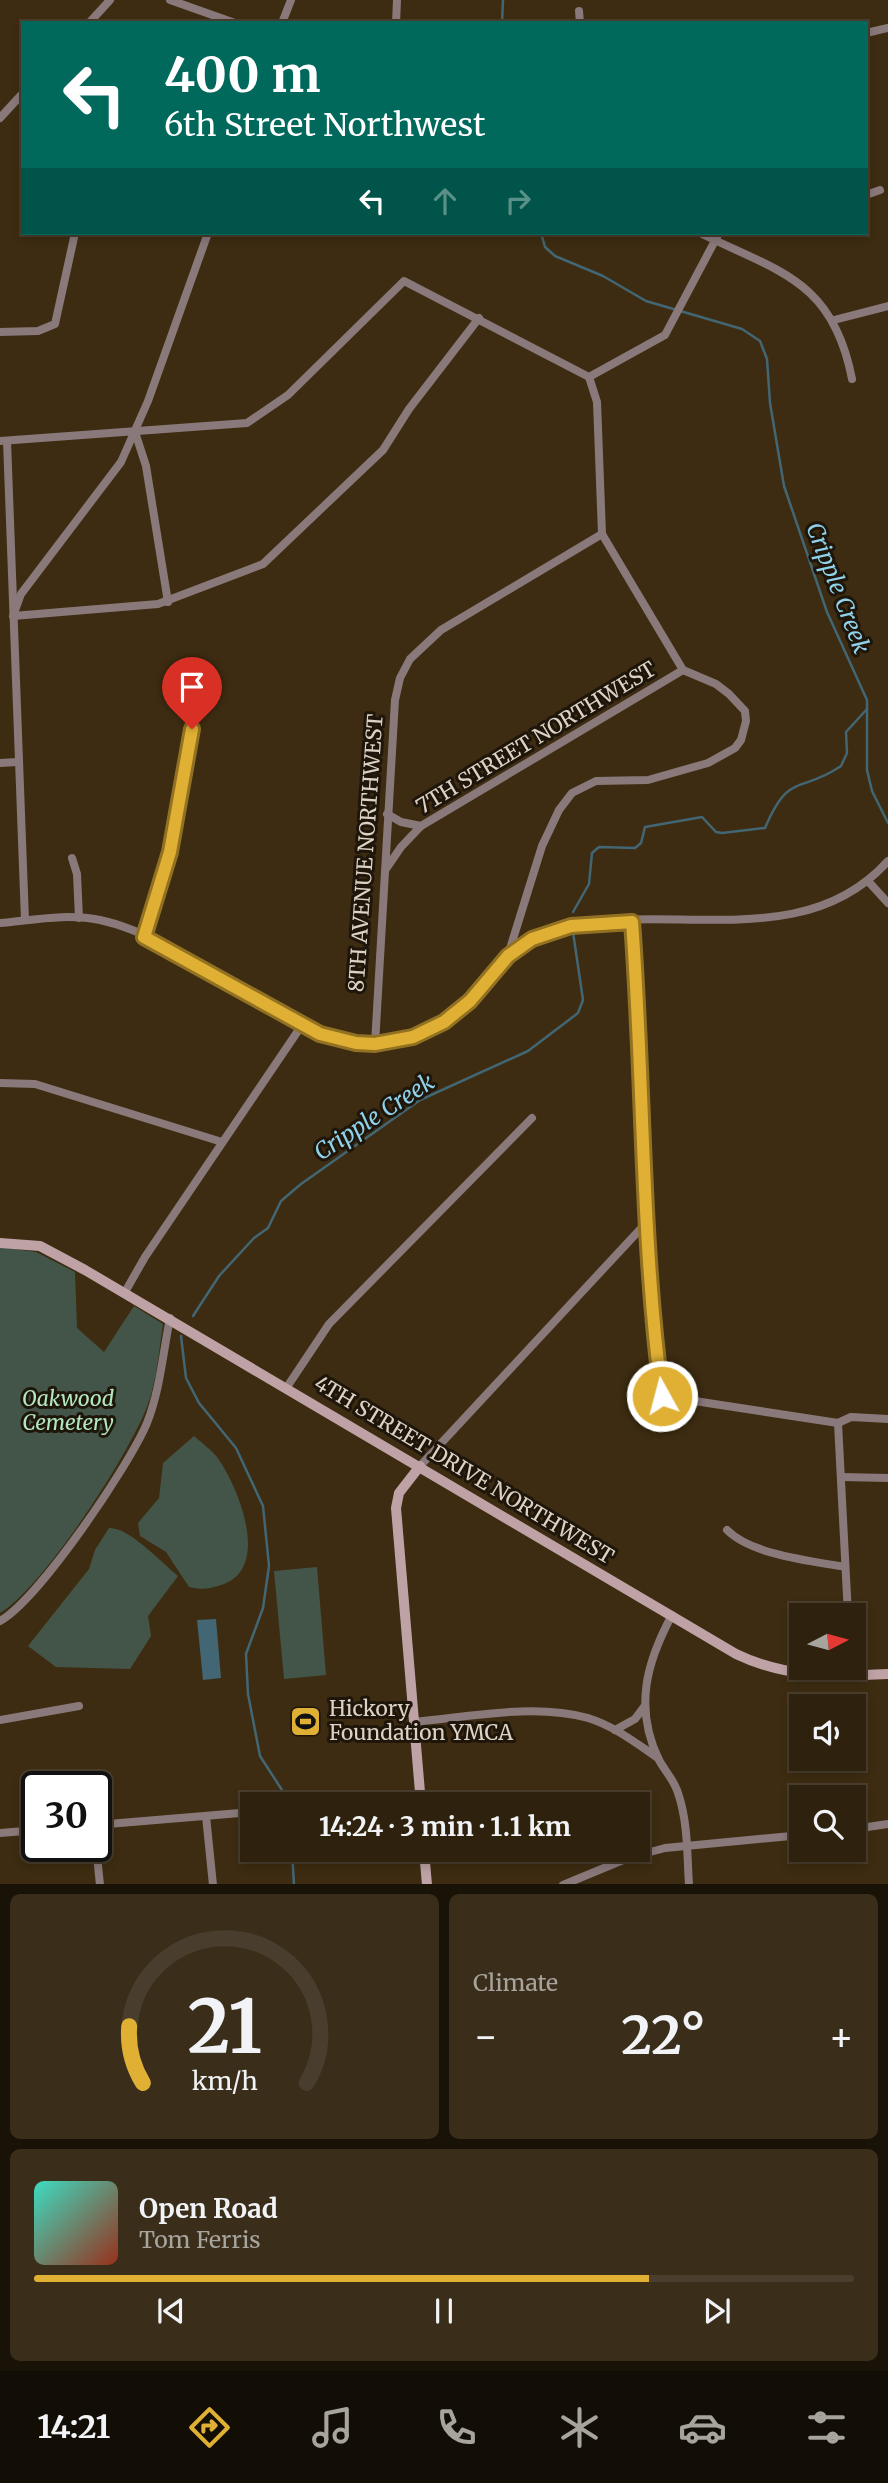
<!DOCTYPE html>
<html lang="en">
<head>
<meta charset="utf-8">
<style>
	:root { --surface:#2e210d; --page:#3a2e1b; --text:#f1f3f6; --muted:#a7a39d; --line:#493e2e; --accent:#e0b034 }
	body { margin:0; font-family:Merriweather,serif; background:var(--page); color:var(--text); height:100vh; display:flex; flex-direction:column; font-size:26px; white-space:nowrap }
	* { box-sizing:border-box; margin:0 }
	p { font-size:23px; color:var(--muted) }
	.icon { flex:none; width:38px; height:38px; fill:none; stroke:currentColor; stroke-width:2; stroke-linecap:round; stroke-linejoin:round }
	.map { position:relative; height:1884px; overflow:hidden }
	.drawer { display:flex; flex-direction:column; gap:10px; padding:10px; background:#191207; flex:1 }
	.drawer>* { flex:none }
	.banner { position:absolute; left:21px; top:21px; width:847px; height:214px; border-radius:0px; box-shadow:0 4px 10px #0003,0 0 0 2px var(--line); background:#00695c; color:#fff; overflow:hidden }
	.needle { width:46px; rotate:84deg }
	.tools { position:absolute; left:789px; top:1603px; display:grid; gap:14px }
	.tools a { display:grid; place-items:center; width:77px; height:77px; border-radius:0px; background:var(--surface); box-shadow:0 4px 10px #0003,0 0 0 2px var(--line); font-size:35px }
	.speed { position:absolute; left:21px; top:1771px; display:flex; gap:14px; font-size:35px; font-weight:700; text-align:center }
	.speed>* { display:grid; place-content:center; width:91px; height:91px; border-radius:50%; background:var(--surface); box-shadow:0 4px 10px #0003,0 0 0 2px var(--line); line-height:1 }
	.speed .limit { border:4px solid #111; border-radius:10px; background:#fff; color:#111 }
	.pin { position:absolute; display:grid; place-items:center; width:60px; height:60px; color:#fff; margin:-72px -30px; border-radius:50% 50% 50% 0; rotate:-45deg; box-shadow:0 0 7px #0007 }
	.pin .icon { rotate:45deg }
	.me { position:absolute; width:77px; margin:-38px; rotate:353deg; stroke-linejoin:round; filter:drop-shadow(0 0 5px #0008) }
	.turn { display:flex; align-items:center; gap:24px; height:147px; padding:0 28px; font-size:32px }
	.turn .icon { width:91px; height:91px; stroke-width:2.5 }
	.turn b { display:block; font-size:49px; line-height:60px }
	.lanes { display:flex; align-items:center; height:66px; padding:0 28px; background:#0003; justify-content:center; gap:35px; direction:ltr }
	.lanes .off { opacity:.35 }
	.big { font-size:52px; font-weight:700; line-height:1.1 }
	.drawer .card { flex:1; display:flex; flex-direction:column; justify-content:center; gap:10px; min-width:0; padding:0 24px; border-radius:10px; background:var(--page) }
	.drawer .dial { align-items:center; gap:0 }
	.dial svg { height:182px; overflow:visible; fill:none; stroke:var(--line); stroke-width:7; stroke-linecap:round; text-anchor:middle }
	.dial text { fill:var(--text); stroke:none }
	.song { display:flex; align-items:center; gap:21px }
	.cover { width:84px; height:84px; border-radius:10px; background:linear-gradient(135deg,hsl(170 70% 55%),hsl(10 70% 35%)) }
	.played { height:7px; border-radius:4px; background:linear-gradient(90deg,var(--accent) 75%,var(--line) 75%) }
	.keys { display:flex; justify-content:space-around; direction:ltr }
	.heat { display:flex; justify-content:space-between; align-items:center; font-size:38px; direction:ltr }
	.drawer .tiles { flex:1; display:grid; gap:10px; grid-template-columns:1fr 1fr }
	.card:last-child { grid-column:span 2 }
	.trip { position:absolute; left:240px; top:1792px; width:410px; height:70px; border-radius:0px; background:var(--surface); box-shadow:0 4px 10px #0003,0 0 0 2px var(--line); font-weight:700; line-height:70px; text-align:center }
	.menu { display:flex; height:112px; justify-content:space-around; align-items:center; background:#120d05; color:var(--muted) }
	.menu .icon { width:49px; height:49px }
	.menu .selected { color:var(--accent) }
	.menu b { font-size:32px; color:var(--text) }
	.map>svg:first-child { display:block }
	.green { fill:#435548 }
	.water { fill:#426673 }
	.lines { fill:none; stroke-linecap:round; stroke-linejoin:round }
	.stream { stroke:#426673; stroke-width:2.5 }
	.street { stroke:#8a797b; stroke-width:8 }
	.secondary { stroke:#bea2a6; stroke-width:10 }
	.route-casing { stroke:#927222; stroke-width:18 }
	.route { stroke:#e0b034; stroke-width:12 }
	.labels { text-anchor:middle; stroke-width:6; stroke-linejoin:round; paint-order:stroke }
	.street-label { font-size:21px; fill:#ddd2c3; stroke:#1e160b }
	.park-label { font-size:21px; font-style:italic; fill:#b3e8c1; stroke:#1e160b }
	.poi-label { font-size:21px; fill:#ddd2c3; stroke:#1e160b; text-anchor:start }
	.water-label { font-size:23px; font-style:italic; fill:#8fd2ea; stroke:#1e160b }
</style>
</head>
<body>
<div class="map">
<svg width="888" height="1885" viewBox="0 0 888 1885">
	<rect width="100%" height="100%" fill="#3d2c11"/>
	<g class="green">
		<path d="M0 1247 36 1252 75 1272 77 1328 104 1352 134 1306 163 1324C159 1350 157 1379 148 1404 131 1452 43 1588 0 1613Z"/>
		<path d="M194 1436C203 1444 215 1452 221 1463 241 1494 270 1570 221 1585 209 1589 202 1590 189 1587L166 1552 140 1536 138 1523 159 1498 163 1463Z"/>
		<path d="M109 1528C129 1527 162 1563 178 1576L148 1616 151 1636 130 1669 56 1667 28 1646 89 1569 95 1550Z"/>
		<polygon points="317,1567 326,1675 284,1679 274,1571"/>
	</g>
	<polygon class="water" points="216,1619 221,1678 203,1680 197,1620"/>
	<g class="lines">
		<g class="stream">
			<polyline points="502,23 503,0"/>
			<polyline points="541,233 545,247 555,256 603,276 646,301 742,329 760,341 767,359 770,403 784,486 827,612 867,700 867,770 872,791 888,823"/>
			<path d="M573 912 589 884 592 853 599 847 635 848 641 843 645 827 702 817 716 832 722 833 765 828C789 771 800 794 841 766L847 753 846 732 867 709"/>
			<polyline points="193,1316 219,1276 254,1238 268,1228 281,1201 301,1184 420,1100 528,1051 578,1013 583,1000 573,932"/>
			<polyline points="181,1336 186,1378 199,1403 236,1448 263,1506 269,1566 263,1608 246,1654 248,1694 260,1756 282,1790 284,1801"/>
			<polyline points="292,1850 294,1885"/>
		</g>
		<g class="street">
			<polyline points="170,0 235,23"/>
			<polyline points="579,11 580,23"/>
			<polyline points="89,23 110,0"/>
			<polyline points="282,23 291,0"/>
			<polyline points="396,23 397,0"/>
			<polyline points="866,33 888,28"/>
			<polyline points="0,118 23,93"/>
			<polyline points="866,195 880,190"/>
			<polyline points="208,233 148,401 121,462 21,594 13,616 158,604 263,564 383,450 409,409 479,318"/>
			<path d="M700 233C779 272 833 280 852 379"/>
			<polyline points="834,320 888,306"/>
			<polyline points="0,332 38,331 55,324 75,233"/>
			<polyline points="589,377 665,335 719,233"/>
			<polyline points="135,432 146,466 168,602"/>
			<polyline points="0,441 247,423 288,395 404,281 589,377 597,402 602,534 683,670 716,684 729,694 745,711 746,721 741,740 735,748 708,763 648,780 596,781 572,793 559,810 542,846 508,955"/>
			<polyline points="7,441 25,920"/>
			<polyline points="0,763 18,762"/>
			<polyline points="387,814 401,822 421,826"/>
			<polyline points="72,858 77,874 79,918"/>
			<polyline points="386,869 401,847 421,826 683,670"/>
			<polyline points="868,881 888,903"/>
			<path d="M632 922C644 1080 640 1239 662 1396L838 1423 851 1417 888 1419"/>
			<path d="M0 923C33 920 68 913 100 920 161 933 224 983 279 1012 304 1026 328 1040 357 1043 400 1047 443 1031 472 999 497 971 516 940 555 929 664 899 802 957 888 861"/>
			<path d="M143 937C166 876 195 776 191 711"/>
			<polyline points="375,1044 395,700 400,678 410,659 441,630 602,534"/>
			<polyline points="0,1083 35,1084 222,1142"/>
			<polyline points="125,1292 145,1257 302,1025"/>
			<polyline points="287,1387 329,1324 532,1118"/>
			<polyline points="838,1423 848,1615"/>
			<polyline points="420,1466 646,1223"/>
			<polyline points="841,1477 888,1478"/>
			<path d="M727 1530C752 1555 811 1561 845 1567"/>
			<path d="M672 1615C646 1663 634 1708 659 1760 665 1771 674 1780 678 1793 688 1822 687 1854 689 1885"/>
			<path d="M0 1621C39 1599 129 1466 147 1423 160 1390 163 1353 170 1318"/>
			<polyline points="0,1720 79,1706"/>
			<path d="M414 1722C469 1717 534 1703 588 1718 614 1726 636 1743 658 1758"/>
			<polyline points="615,1730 635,1719 644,1707"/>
			<polyline points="349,1804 420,1799"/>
			<polyline points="206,1816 213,1885"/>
			<polyline points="96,1825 252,1812"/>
			<polyline points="854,1829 888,1824"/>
			<polyline points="0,1833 37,1830"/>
			<polyline points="96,1846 100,1885"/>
			<polyline points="563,1885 628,1858 665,1848 802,1835"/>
		</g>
		<g class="secondary">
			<path d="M0 1243 40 1246 85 1270 736 1654C786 1678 834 1677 888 1674"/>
			<polyline points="420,1466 399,1493 396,1508 421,1804"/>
			<polyline points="424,1850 427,1885"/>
		</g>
	</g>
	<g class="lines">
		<defs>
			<path id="route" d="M192 729 170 852 144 937 320 1034 356 1043 375 1044 413 1037 444 1022 470 1001 508 956 532 939 571 926 632 922C644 1080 641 1239 662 1396"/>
		</defs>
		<use href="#route" class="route-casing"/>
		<use href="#route" class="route"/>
	</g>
	<defs>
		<symbol id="stadium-square" viewBox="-11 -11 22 22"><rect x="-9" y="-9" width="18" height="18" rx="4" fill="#e0b034" stroke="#1e160b"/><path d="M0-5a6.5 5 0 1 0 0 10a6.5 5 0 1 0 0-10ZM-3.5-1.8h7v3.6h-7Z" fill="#111"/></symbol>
	</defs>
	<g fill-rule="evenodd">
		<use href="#stadium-square" x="288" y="1704" width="35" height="35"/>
	</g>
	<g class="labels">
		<g class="street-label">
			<text transform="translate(536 738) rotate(-31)" y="7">7TH STREET NORTHWEST</text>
			<text transform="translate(366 853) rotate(-86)" y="7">8TH AVENUE NORTHWEST</text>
			<text transform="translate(464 1470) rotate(31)" y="7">4TH STREET DRIVE NORTHWEST</text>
		</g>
		<g class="park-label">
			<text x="68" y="1406">Oakwood<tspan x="68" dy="24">Cemetery</tspan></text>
		</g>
		<g class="poi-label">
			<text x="329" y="1716">Hickory<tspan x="329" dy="24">Foundation YMCA</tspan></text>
		</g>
		<g class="water-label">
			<text transform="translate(838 588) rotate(69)" y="8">Cripple Creek</text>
			<text transform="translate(374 1117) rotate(-33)" y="8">Cripple Creek</text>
		</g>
	</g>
</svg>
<div class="tools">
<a><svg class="needle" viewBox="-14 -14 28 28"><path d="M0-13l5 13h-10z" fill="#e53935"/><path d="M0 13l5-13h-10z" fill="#a7a39d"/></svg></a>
<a><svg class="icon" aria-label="sound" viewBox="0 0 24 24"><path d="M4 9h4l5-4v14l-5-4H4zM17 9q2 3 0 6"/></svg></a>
<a><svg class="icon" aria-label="search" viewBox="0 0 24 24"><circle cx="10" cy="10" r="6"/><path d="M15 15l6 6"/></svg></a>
</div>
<div class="speed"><div class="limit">30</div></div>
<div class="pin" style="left:192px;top:729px;background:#d93025"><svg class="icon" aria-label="arrive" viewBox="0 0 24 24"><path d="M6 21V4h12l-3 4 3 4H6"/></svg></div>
<svg class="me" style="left:662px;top:1396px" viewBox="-20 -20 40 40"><circle r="17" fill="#e0b034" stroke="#fff" stroke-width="3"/><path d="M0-11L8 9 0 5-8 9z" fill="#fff"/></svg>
<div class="trip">14:24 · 3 min · 1.1 km</div>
<div class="banner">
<div class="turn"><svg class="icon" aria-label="left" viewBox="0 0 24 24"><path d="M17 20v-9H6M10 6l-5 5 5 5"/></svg><div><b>400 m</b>6th Street Northwest</div></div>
<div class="lanes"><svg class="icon" aria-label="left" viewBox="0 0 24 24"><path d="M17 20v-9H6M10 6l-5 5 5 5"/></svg><svg class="icon off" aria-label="ahead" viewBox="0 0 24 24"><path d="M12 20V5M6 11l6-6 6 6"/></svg><svg class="icon off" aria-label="right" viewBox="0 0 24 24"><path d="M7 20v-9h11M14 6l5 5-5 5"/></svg></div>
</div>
</div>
<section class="drawer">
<div class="tiles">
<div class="card dial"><svg viewBox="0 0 100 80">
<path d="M14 69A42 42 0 1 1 86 69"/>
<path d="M14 69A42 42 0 0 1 8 44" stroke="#e0b034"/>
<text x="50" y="56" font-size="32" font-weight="700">21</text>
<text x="50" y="72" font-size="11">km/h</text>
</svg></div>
<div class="card"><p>Climate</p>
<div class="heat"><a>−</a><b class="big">22°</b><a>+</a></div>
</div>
<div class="card">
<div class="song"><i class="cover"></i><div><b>Open Road</b><p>Tom Ferris</p></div></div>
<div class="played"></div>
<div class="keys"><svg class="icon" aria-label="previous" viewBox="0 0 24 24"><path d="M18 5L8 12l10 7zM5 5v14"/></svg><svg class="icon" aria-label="pause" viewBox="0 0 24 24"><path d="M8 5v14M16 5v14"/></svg><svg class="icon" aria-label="next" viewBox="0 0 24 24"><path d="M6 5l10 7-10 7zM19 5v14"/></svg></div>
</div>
</div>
</section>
<nav class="menu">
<b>14:21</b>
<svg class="icon selected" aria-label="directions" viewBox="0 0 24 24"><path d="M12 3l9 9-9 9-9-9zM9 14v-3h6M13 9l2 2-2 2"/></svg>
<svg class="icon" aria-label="music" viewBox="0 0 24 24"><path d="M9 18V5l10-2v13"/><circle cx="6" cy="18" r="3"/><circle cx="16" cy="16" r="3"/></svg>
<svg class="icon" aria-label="phone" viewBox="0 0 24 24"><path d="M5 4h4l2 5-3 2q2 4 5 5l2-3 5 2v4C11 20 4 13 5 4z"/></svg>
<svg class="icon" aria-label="climate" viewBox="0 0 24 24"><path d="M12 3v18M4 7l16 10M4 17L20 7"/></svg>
<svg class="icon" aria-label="car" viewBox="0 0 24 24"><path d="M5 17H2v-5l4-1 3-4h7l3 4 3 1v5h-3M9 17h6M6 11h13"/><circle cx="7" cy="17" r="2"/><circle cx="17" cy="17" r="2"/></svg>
<svg class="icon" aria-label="filters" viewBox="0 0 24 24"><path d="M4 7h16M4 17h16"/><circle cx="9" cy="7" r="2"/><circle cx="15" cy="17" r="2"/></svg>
</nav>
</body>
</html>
